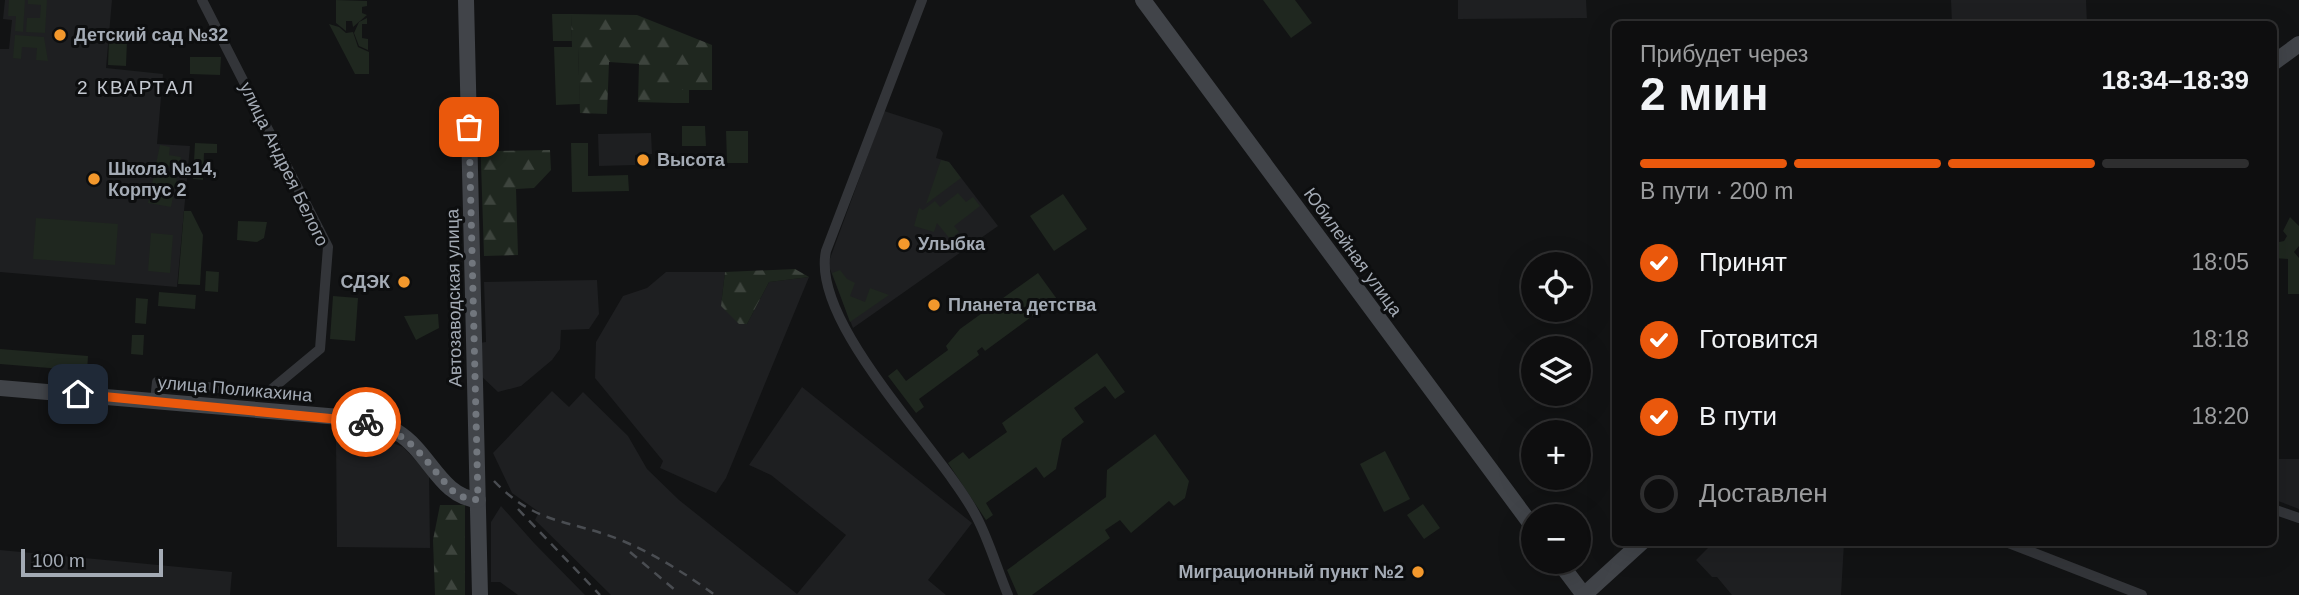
<!DOCTYPE html>
<html lang="ru">
<head>
<meta charset="utf-8">
<style>
	body { margin:0; font-family:Arial,sans-serif; background:#171718; color:#f1f3f6; height:100vh; display:flex; flex-direction:column; font-size:26px; white-space:nowrap }
	* { box-sizing:border-box; margin:0 }
	p { font-size:23px; color:#9b9c9e }
	.icon { flex:none; width:38px; height:38px; fill:none; stroke:currentColor; stroke-width:2; stroke-linecap:round; stroke-linejoin:round }
	.map { position:relative; flex:1; overflow:hidden }
	.sheet { position:absolute; left:1612px; top:21px; width:665px; height:525px; display:flex; flex-direction:column; background:#0e0e0f; border-radius:10px; box-shadow:0 7px 28px #0002,0 0 0 2px #2e2e2f }
	.sheet>* { flex:none }
	.tools { position:absolute; left:1521px; top:252px; display:grid; gap:14px }
	.tools a { display:grid; place-items:center; width:70px; height:70px; border-radius:50%; background:#0e0e0f; box-shadow:0 7px 28px #0002,0 0 0 2px #2e2e2f; font-size:35px }
	.scale { position:absolute; left:21px; bottom:18px; width:142px; box-sizing:border-box; padding-left:7px; border:4px solid #a4abb5; border-top:0; font-size:19px; line-height:24px; white-space:nowrap; color:#a4abb5; -webkit-text-stroke:5px #0d0e0f; paint-order:stroke }
	.pin { position:absolute; display:grid; place-items:center; width:60px; height:60px; color:#fff; margin:-30px; border-radius:14px; box-shadow:0 4px 10px #0006 }
	.courier { position:absolute; display:grid; place-items:center; width:70px; height:70px; margin:-35px; border:5px solid #ea580c; border-radius:50%; background:#fff; color:#222; box-shadow:0 2px 9px #0007 }
	.headline em { font-style:normal; font-weight:800 }
	.headline div { display:flex; flex-direction:column-reverse }
	.headline { display:flex; align-items:center; justify-content:space-between; height:119px; padding:0 28px }
	h1 { font-size:46px; font-weight:800; line-height:52px }
	.bar { display:grid; grid-template-columns:repeat(4,1fr); gap:10px 7px; align-content:center; height:84px; padding:0 28px }
	.bar i { height:9px; border-radius:5px; background:#2e2e2f }
	.bar .current { background:#ea580c }
	.bar p { grid-column:span 4 }
	ol { padding:0 28px; list-style:none }
	li { display:flex; align-items:center; gap:21px; height:77px }
	li p { margin-inline-start:auto }
	li .icon { padding:7px; border-radius:50%; background:#ea580c; color:#fff; stroke-width:4 }
	li:last-child { color:#9b9c9e }
	li i { width:38px; height:38px; border:4px solid #2e2e2f; border-radius:50% }
	.map>svg:first-child { display:block }
	.built { fill:#1e1f21 }
	.green { fill:#1f271f }
	.forest { fill:url(#forest-firs) }
	.lines { fill:none; stroke-linecap:round; stroke-linejoin:round }
	.street { stroke:#333539; stroke-width:10 }
	.secondary { stroke:#414449; stroke-width:16 }
	.rail { stroke:#4a4d52; stroke-width:2.5; stroke-dasharray:9 7; stroke-linecap:butt }
	.done { stroke:#71767d; stroke-width:7; stroke-dasharray:0 12.6 }
	.route { stroke:#ea580c; stroke-width:9 }
	.poi-dot { fill:#f3982c; stroke:#0d0e0f; stroke-width:2.5 }
	.labels { text-anchor:middle; stroke-width:6; stroke-linejoin:round; paint-order:stroke }
	.poi-label { font-size:18px; font-weight:bold; fill:#a4abb5; stroke:#0d0e0f; text-anchor:start }
	.street-label { font-size:18px; fill:#a4abb5; stroke:#0d0e0f }
	.neighbourhood-label { font-size:19px; letter-spacing:2px; fill:#c5c9d1; stroke:#0d0e0f }
</style>
</head>
<body>
<div class="map">
<svg width="2299" height="595" viewBox="0 0 2299 595">
	<defs>
		<pattern id="forest-firs" width="22" height="20" patternUnits="userSpaceOnUse" patternTransform="scale(1.75)"><rect width="22" height="20" fill="#1f271f"/><path d="M5 1l3.5 6h-7zM16 11l3.5 6h-7z" fill="#3d443d"/></pattern>
	</defs>
	<rect width="100%" height="100%" fill="#121314"/>
	<g class="built">
		<path d="M 5,0 L 112,0 L 106,68 L 163,74 L 157,144 L 190,146 L 177,287 L 0,272 L 0,49 L 9,49 L 12,20 L 3,19 Z"/>
		<path d="M 1458,0 L 1586,0 L 1587,18 L 1458,19 Z"/>
		<path d="M 1951,0 L 2086,0 L 2087,24 L 1952,24 Z"/>
		<path d="M 884,111 L 940,129 L 943,133 L 936,158 L 949,162 L 998,226 L 853,328 L 828,264 Z"/>
		<path d="M 651,133 L 652,154 L 635,155 L 635,165 L 599,166 L 598,134 Z"/>
		<path d="M 666,272 L 725,272 L 721,306 L 747,324 L 769,282 L 809,277 L 726,478 L 716,493 L 660,468 L 663,461 L 595,378 L 596,342 L 623,296 L 647,288 Z"/>
		<path d="M 597,280 L 599,314 L 589,329 L 561,330 L 560,349 L 552,360 L 521,386 L 498,392 L 479,374 L 479,343 L 486,342 L 484,282 Z"/>
		<path d="M 802,387 L 972,523 L 928,580 L 946,595 L 611,595 L 535,520 L 539,512 L 512,493 L 493,453 L 552,391 L 569,407 L 583,392 L 628,436 L 647,469 L 679,500 L 797,594 L 846,535 L 771,475 L 749,465 Z"/>
		<path d="M 336,438 L 388,441 L 403,447 L 429,474 L 430,548 L 337,547 Z"/>
		<path d="M 2273,459 L 2299,459 L 2299,509 L 2273,499 Z"/>
		<path d="M 501,506 L 534,543 L 585,595 L 518,595 L 500,582 L 491,582 L 491,522 Z"/>
		<path d="M 1713,543 L 1844,543 L 1841,595 L 1732,595 L 1717,577 L 1712,577 L 1696,560 Z"/>
		<path d="M 0,550 L 232,572 L 230,595 L 0,595 Z"/>
	</g>
	<g class="green">
		<path d="M 9,0 L 25,0 L 23,32 L 15,31 L 16,16 L 8,16 Z"/>
		<path d="M 28,0 L 47,0 L 45,33 L 26,32 L 27,18 L 40,18 L 41,5 L 28,4 Z"/>
		<path d="M 336,0 L 367,1 L 367,6 L 362,7 L 362,13 L 367,15 L 353,27 L 352,21 L 346,21 L 346,31 L 336,23 Z"/>
		<path d="M 1263,0 L 1295,0 L 1312,23 L 1291,38 Z"/>
		<path d="M 552,14 L 571,14 L 572,41 L 553,41 Z"/>
		<path d="M 367,18 L 367,24 L 362,24 L 362,38 L 368,39 L 368,50 L 359,46 L 354,33 L 359,22 Z"/>
		<path d="M 329,24 L 339,27 L 346,33 L 353,32 L 358,47 L 369,52 L 369,74 L 355,74 Z"/>
		<path d="M 15,35 L 44,37 L 48,61 L 36,60 L 37,48 L 22,47 L 21,59 L 13,58 Z"/>
		<path d="M 109,39 L 127,40 L 126,66 L 108,65 Z"/>
		<path d="M 554,47 L 578,47 L 580,104 L 556,105 Z"/>
		<path d="M 190,57 L 221,57 L 220,75 L 190,74 Z"/>
		<rect x="674" y="90" width="15" height="13"/>
		<path d="M 682,126 L 705,126 L 706,146 L 682,146 Z"/>
		<path d="M 726,131 L 748,131 L 748,163 L 727,163 Z"/>
		<path d="M 195,143 L 217,144 L 217,153 L 204,153 L 203,180 L 193,179 Z"/>
		<path d="M 571,143 L 588,143 L 588,176 L 628,175 L 629,191 L 572,192 Z"/>
		<path d="M 160,145 L 170,147 L 169,155 L 181,157 L 179,168 L 166,166 L 165,174 L 177,177 L 175,188 L 157,185 L 162,186 L 161,194 L 173,197 L 171,207 L 148,203 L 156,165 L 162,165 L 156,164 Z"/>
		<path d="M 941,160 L 949,162 L 961,178 L 926,204 Z"/>
		<path d="M 958,193 L 966,202 L 973,197 L 980,206 L 954,226 L 959,232 L 950,239 L 937,223 L 934,232 L 914,226 L 919,208 L 923,210 L 935,201 L 940,207 Z"/>
		<path d="M 1063,194 L 1087,229 L 1054,251 L 1030,216 Z"/>
		<path d="M 184,211 L 191,211 L 203,235 L 200,285 L 178,284 Z"/>
		<path d="M 2290,217 L 2299,226 L 2299,246 L 2294,252 L 2299,258 L 2299,294 L 2288,294 L 2288,259 L 2273,258 L 2273,236 L 2279,242 L 2284,241 L 2287,236 L 2283,231 Z"/>
		<path d="M 36,218 L 118,224 L 115,265 L 33,259 Z"/>
		<path d="M 238,221 L 267,222 L 264,238 L 257,242 L 237,240 Z"/>
		<path d="M 151,233 L 173,235 L 170,273 L 148,271 Z"/>
		<path d="M 840,270 L 847,279 L 855,283 L 850,296 L 865,302 L 870,288 L 889,295 L 850,322 L 832,273 Z"/>
		<path d="M 206,271 L 219,272 L 218,292 L 205,291 Z"/>
		<path d="M 1038,273 L 1062,306 L 1056,311 L 1046,306 L 985,351 L 982,347 L 977,351 L 979,355 L 919,399 L 924,407 L 916,413 L 888,376 L 897,369 L 906,381 L 948,350 L 946,346 L 960,329 Z"/>
		<path d="M 159,292 L 196,295 L 195,309 L 158,306 Z"/>
		<path d="M 333,296 L 358,298 L 355,341 L 330,339 Z"/>
		<path d="M 136,298 L 148,299 L 146,324 L 135,323 Z"/>
		<path d="M 438,314 L 439,328 L 416,340 L 404,316 Z"/>
		<path d="M 132,335 L 144,335 L 143,355 L 131,354 Z"/>
		<path d="M 0,349 L 88,356 L 87,371 L 0,364 Z"/>
		<path d="M 1097,353 L 1125,392 L 1115,399 L 1105,386 L 1074,408 L 1084,422 L 1062,439 L 1056,469 L 1044,478 L 1036,467 L 986,503 L 993,515 L 986,520 L 948,463 L 963,452 L 969,459 L 1007,432 L 1002,423 Z"/>
		<path d="M 1155,434 L 1189,481 L 1185,498 L 1174,506 L 1169,501 L 1131,533 L 1120,520 L 1105,530 L 1110,538 L 1032,595 L 1018,595 L 1007,570 L 1106,497 L 1107,470 Z"/>
		<path d="M 1385,451 L 1410,499 L 1384,512 L 1360,464 Z"/>
		<path d="M 1423,504 L 1440,528 L 1424,539 L 1407,515 Z"/>
	</g>
	<g class="forest">
		<path d="M 571,14 L 637,15 L 712,45 L 712,90 L 675,90 L 674,103 L 638,102 L 639,64 L 609,62 L 607,114 L 580,113 L 578,47 L 572,47 Z"/>
		<path d="M 480,131 L 489,131 L 490,151 L 550,150 L 551,170 L 534,188 L 516,189 L 518,255 L 484,256 Z"/>
		<path d="M 795,269 L 809,277 L 769,282 L 747,324 L 739,324 L 721,306 L 725,272 Z"/>
		<path d="M 440,505 L 465,505 L 465,595 L 435,595 L 433,540 Z"/>
	</g>
	<g class="lines">
		<g class="street">
			<path d="M 922,0 L 826,251 C 810,324 942,450 976,516 C 989,540 997,569 1008,595"/>
			<path d="M 155,401 L 157,382 L 267,393 L 320,349 L 328,247 L 202,0"/>
			<path d="M 2273,509 L 2299,518"/>
			<path d="M 2006,542 L 2142,595"/>
		</g>
		<g class="secondary">
			<path d="M 466,0 L 480,595"/>
			<path d="M 1143,0 L 1533,527"/>
			<path d="M 2273,63 L 2299,44"/>
			<path d="M 0,388 L 340,417 C 359,421 380,422 397,432 C 430,452 440,497 478,500"/>
			<path d="M 1559,562 L 1584,595"/>
			<path d="M 1584,595 L 1642,542"/>
		</g>
		<g class="rail">
			<path d="M 494,481 C 537,526 570,519 623,541 C 656,555 686,574 715,595"/>
			<path d="M 518,509 L 600,595"/>
			<path d="M 630,552 L 675,590"/>
		</g>
	</g>
	<g class="lines">
		<path class="done" d="M 366,422 C 416,433 425,465 458,496 L 478,500 L 469,127"/>
		<path class="route" d="M 78,394 L 366,422"/>
	</g>
	<g class="poi-dot">
		<circle cx="60" cy="35" r="7"/>
		<circle cx="643" cy="160" r="7"/>
		<circle cx="94" cy="179" r="7"/>
		<circle cx="904" cy="244" r="7"/>
		<circle cx="404" cy="282" r="7"/>
		<circle cx="934" cy="305" r="7"/>
		<circle cx="1418" cy="572" r="7"/>
	</g>
	<g class="labels">
		<g class="poi-label">
			<text x="74" y="41">Детский сад №32</text>
			<text x="657" y="166">Высота</text>
			<text x="108" y="175">Школа №14,<tspan x="108" dy="21">Корпус 2</tspan></text>
			<text x="918" y="250">Улыбка</text>
			<text x="390" y="288" text-anchor="end">СДЭК</text>
			<text x="948" y="311">Планета детства</text>
			<text x="1404" y="578" text-anchor="end">Миграционный пункт №2</text>
		</g>
		<g class="street-label">
			<text transform="translate(284 164) rotate(64)" y="6">улица Андрея Белого</text>
			<text transform="translate(1353 252) rotate(54)" y="6">Юбилейная улица</text>
			<text transform="translate(454 298) rotate(-91)" y="6">Автозаводская улица</text>
			<text transform="translate(235 389) rotate(5)" y="6">улица Поликахина</text>
		</g>
		<g class="neighbourhood-label">
			<text x="136" y="94">2 КВАРТАЛ</text>
		</g>
	</g>
</svg>
<div class="tools">
<a><svg class="icon" aria-label="locate" viewBox="0 0 24 24"><circle cx="12" cy="12" r="6"/><path d="M12 2v4M12 18v4M2 12h4M18 12h4"/></svg></a>
<a><svg class="icon" aria-label="layers" viewBox="0 0 24 24"><path d="M12 4l9 5-9 5-9-5zM3 14l9 5 9-5"/></svg></a>
<a>+</a>
<a>−</a>
</div>
<div class="scale">100 m</div>
<div class="pin" style="left:469px;top:127px;background:#ea580c"><svg class="icon" aria-label="bag" viewBox="0 0 24 24"><path d="M5 8h14l-1 12H6zM9 8a3 3 0 0 1 6 0"/></svg></div>
<div class="pin" style="left:78px;top:394px;background:#1f2937"><svg class="icon" aria-label="home" viewBox="0 0 24 24"><path d="M3 11l9-7 9 7M6 9v11h12V9"/></svg></div>
<div class="courier" style="left:366px;top:422px"><svg class="icon" aria-label="bike" viewBox="0 0 24 24"><circle cx="6" cy="16" r="4"/><circle cx="18" cy="16" r="4"/><path d="M6 16l4-8h5l3 8M10 8l3 8H6M13 5h3"/></svg></div>
<section class="sheet">
<div class="headline"><div><h1>2 мин</h1><p>Прибудет через</p></div><em>18:34–18:39</em></div>
<div class="bar"><i class="current"></i><i class="current"></i><i class="current"></i><i></i><p>В пути · 200 m</p></div>
<ol>
<li><svg class="icon" aria-label="check" viewBox="0 0 24 24"><path d="M5 12l5 5 9-10"/></svg>Принят<p>18:05</p></li>
<li><svg class="icon" aria-label="check" viewBox="0 0 24 24"><path d="M5 12l5 5 9-10"/></svg>Готовится<p>18:18</p></li>
<li><svg class="icon" aria-label="check" viewBox="0 0 24 24"><path d="M5 12l5 5 9-10"/></svg>В пути<p>18:20</p></li>
<li><i></i>Доставлен</li>
</ol>
</section>
</div>
</body>
</html>
